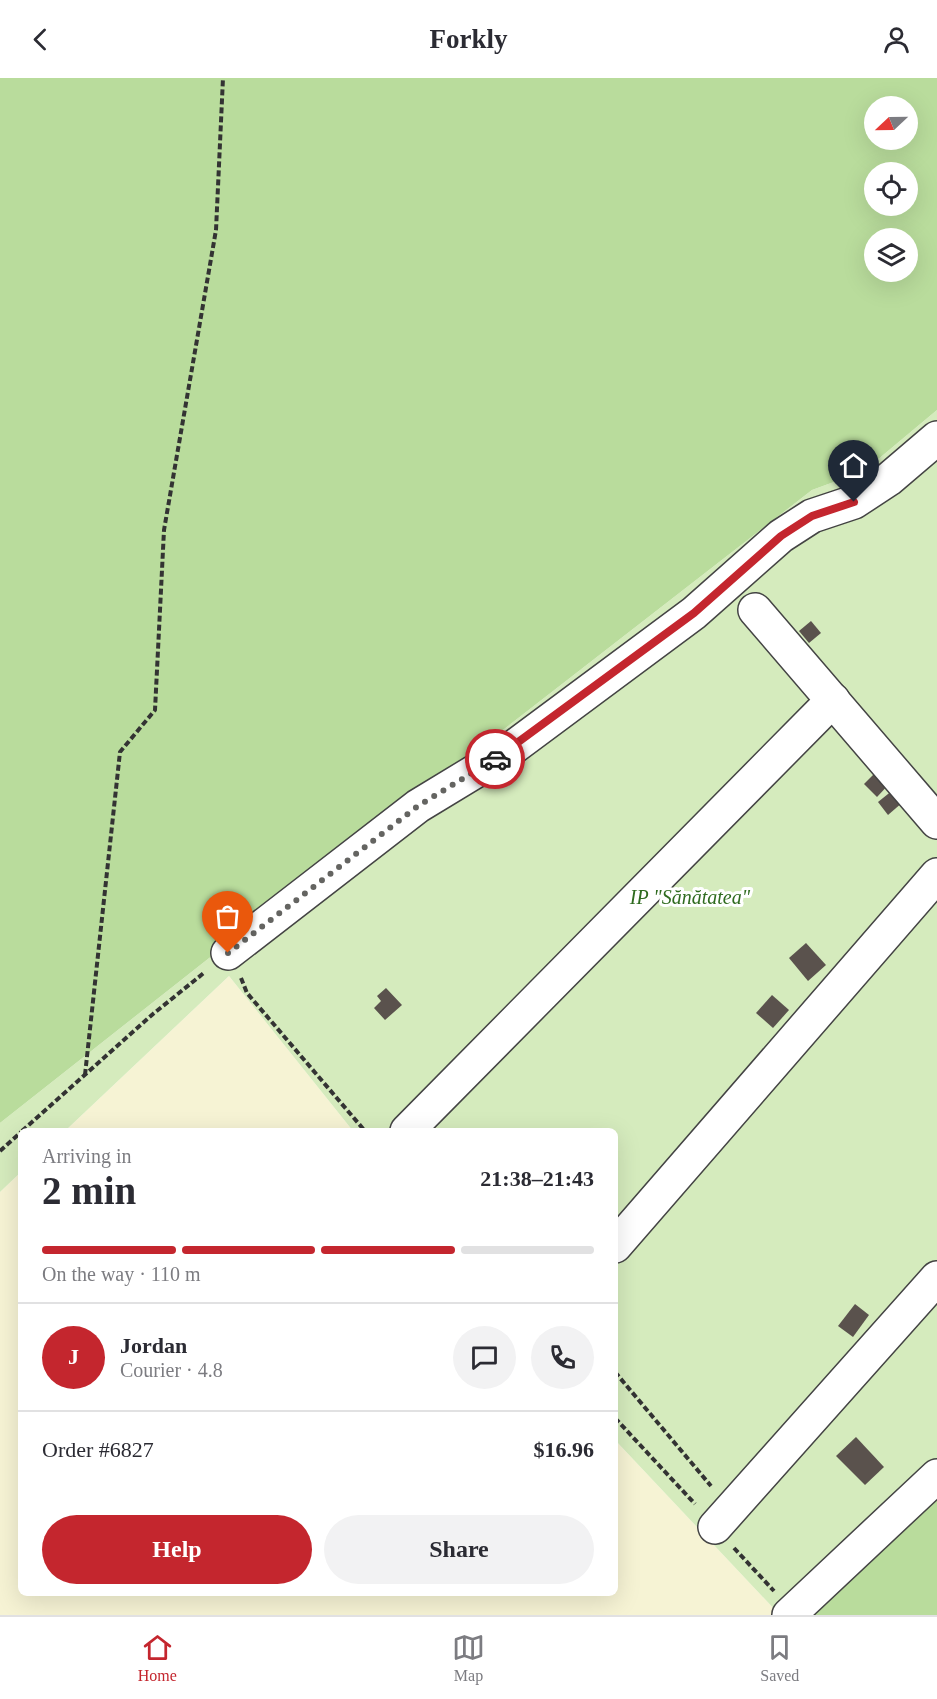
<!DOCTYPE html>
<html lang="en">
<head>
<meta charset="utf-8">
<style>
	body { margin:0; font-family:"Times New Roman",serif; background:#f2f2f3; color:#2b2b33; height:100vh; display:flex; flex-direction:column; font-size:22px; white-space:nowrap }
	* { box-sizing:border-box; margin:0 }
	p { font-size:20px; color:#7c7c81 }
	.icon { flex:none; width:33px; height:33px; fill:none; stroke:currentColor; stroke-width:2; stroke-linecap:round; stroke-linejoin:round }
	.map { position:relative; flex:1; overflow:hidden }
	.sheet { position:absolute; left:18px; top:1050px; width:600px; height:468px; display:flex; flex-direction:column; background:#fff; border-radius:9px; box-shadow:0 6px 24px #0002 }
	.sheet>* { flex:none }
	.needle { width:39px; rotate:248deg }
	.tools { position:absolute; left:864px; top:18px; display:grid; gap:12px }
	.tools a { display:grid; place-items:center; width:54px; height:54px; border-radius:50%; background:#fff; box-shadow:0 6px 24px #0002; font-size:30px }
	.pin { position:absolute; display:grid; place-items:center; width:51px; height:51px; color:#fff; margin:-62px -26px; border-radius:50% 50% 50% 0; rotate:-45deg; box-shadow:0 0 6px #0007 }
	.pin .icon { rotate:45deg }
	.courier { position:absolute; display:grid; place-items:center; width:60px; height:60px; margin:-30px; border:4px solid #c4262e; border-radius:50%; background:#fff; color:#222; box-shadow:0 2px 8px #0007 }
	.overview em { font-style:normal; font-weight:800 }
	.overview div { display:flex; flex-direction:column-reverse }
	.overview { display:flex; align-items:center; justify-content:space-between; height:102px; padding:0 24px }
	h1 { font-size:39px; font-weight:800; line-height:45px }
	.bar { display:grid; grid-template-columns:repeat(4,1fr); gap:9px 6px; align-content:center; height:72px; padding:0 24px }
	.bar i { height:8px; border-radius:4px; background:#e1e1e2 }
	.bar .on { background:#c4262e }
	.bar p { grid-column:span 4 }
	.line { display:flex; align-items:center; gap:15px; padding:0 24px; border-top:2px solid #e1e1e2 }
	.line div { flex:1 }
	.round { display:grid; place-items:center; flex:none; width:63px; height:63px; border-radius:32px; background:#f2f2f3 }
	.primary-button { display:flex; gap:12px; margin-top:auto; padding:12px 24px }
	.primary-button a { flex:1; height:69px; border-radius:36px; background:#c4262e; color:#fff; font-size:24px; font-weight:800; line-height:69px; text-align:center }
	.primary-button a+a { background:#f2f2f3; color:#2b2b33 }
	header { display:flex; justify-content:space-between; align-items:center; height:78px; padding:0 24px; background:#fff; font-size:27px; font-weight:800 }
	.menu { display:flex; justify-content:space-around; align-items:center; height:84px; border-top:2px solid #e1e1e2; background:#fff; font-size:16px; color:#7c7c81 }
	.menu a { display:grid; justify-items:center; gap:3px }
	.menu .on { color:#c4262e }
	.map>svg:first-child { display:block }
	.farmland { fill:#f6f3d4 }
	.green { fill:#d5ebbd }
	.forest { fill:#b9dc9c; fill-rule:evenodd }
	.building { fill:#5a524d }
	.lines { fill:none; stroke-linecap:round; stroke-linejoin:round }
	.minor-casing { stroke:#444; stroke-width:36 }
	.path { stroke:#333; stroke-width:4; stroke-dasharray:6 3; stroke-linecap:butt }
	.minor { stroke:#fff; stroke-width:33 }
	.done { stroke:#646461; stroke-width:6; stroke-dasharray:0 10.8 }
	.route { stroke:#c4262e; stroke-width:8 }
	.labels { text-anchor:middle; stroke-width:6; stroke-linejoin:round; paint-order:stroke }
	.park-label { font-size:20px; font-style:italic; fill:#2f6b1f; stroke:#fff }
</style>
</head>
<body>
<header><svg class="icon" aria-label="back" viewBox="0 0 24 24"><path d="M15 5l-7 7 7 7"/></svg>Forkly<svg class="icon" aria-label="person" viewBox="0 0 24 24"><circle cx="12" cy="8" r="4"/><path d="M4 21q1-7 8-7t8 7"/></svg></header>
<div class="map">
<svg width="937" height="1537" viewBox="0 0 937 1537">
	<rect width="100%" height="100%" fill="#fffdf5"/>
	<g class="farmland">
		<path d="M 229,898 L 353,1053 L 65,1053 Z"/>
		<path d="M 21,1094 L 21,1515 L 615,1515 L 615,1362 L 777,1534 L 775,1537 L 0,1537 L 0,1114 Z"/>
	</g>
	<path class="green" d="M 937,332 L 937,1413 L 777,1534 L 615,1362 L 615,1053 L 353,1053 L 229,898 L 65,1053 L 21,1053 L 21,1094 L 0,1114 L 0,1045 L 213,877 L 812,412 L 864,393 Z"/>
	<g class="forest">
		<path d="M 0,0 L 937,0 L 937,332 L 864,393 L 812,412 L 213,877 L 0,1045 ZM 874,28 L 908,28 L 908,62 L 874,62 ZM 874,94 L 908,94 L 908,128 L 874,128 ZM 874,160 L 908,160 L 908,194 L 874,194 Z"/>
		<path d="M 937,1413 L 937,1537 L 810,1537 Z"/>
	</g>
	<g class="building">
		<path d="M 811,543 L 821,555 L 809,565 L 799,553 Z"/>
		<path d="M 878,692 L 891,704 L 877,719 L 864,706 Z"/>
		<path d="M 893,712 L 903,724 L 888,737 L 878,724 Z"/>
		<path d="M 806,865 L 826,887 L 808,903 L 789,880 Z"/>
		<path d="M 386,910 L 402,927 L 385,942 L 374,930 L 381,923 L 377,918 Z"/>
		<path d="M 772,917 L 789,932 L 773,950 L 756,935 Z"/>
		<path d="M 855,1226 L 869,1237 L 853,1259 L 838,1248 Z"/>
		<path d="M 856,1359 L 884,1389 L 865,1407 L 836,1378 Z"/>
	</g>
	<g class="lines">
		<defs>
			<g id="minor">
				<path d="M 755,532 L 937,744"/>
				<path d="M 228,875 L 418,728 L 507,674 L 694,535 L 781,458 L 812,438 L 854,424 L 889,401 L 937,360"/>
				<path d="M 407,1053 L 833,622"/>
				<path d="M 615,1168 L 937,797"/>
				<path d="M 715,1449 L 937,1200"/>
				<path d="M 789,1537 L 937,1398"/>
			</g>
		</defs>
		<use href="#minor" class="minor-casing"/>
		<g class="path">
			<path d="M 241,900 L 247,915 L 365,1053"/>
			<path d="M 85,997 L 120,674 L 155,632 L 164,452 L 216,152 L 223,0"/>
			<path d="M 22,1053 L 153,936 L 205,894"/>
			<path d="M 0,1073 L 21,1054"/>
			<path d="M 615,1294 L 711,1408"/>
			<path d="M 615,1340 L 695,1426"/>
			<path d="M 734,1470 L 774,1513"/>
		</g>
		<use href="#minor" class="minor"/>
	</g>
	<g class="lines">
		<path class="done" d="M 228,875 L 418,728 L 495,681"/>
		<path class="route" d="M 495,681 L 694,535 L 781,458 L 812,438 L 854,424"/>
	</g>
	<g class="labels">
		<g class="park-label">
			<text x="690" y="826">IP "Sănătatea"</text>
		</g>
	</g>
</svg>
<div class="tools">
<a><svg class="needle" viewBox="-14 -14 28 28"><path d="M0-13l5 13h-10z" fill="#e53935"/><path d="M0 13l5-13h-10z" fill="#7c7c81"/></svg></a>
<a><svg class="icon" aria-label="locate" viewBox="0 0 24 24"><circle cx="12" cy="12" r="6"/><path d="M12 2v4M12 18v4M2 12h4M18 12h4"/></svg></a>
<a><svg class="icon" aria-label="layers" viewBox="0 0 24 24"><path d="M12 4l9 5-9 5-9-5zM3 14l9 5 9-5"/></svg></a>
</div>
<div class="pin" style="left:228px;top:875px;background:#ea580c"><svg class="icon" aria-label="bag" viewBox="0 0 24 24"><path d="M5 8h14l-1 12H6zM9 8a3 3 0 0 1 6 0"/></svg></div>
<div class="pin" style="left:854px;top:424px;background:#1f2937"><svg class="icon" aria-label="home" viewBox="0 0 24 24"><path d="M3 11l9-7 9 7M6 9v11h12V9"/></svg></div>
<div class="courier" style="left:495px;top:681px"><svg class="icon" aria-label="car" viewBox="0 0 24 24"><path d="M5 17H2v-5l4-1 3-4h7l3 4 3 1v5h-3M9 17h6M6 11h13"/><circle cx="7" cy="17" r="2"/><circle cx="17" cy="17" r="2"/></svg></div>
<section class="sheet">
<div class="overview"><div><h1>2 min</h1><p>Arriving in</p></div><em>21:38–21:43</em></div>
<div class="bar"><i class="on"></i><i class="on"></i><i class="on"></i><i></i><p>On the way · 110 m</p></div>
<div class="line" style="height:108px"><b class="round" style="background:#c4262e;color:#fff">J</b><div><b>Jordan</b><p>Courier · 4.8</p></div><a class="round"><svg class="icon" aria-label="chat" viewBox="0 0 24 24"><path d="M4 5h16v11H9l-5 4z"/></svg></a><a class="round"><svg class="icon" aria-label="phone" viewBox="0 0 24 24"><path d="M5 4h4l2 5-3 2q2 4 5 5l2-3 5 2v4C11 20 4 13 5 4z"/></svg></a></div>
<div class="line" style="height:78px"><div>Order #6827</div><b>$16.96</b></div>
<div class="primary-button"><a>Help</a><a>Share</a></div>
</section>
</div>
<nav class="menu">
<a class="on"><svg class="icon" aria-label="home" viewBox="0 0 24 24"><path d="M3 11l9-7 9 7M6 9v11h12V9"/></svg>Home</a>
<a><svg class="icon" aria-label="map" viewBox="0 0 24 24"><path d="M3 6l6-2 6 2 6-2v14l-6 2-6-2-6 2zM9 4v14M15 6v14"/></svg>Map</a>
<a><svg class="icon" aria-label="saved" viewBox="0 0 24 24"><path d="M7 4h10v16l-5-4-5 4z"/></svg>Saved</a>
</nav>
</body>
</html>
